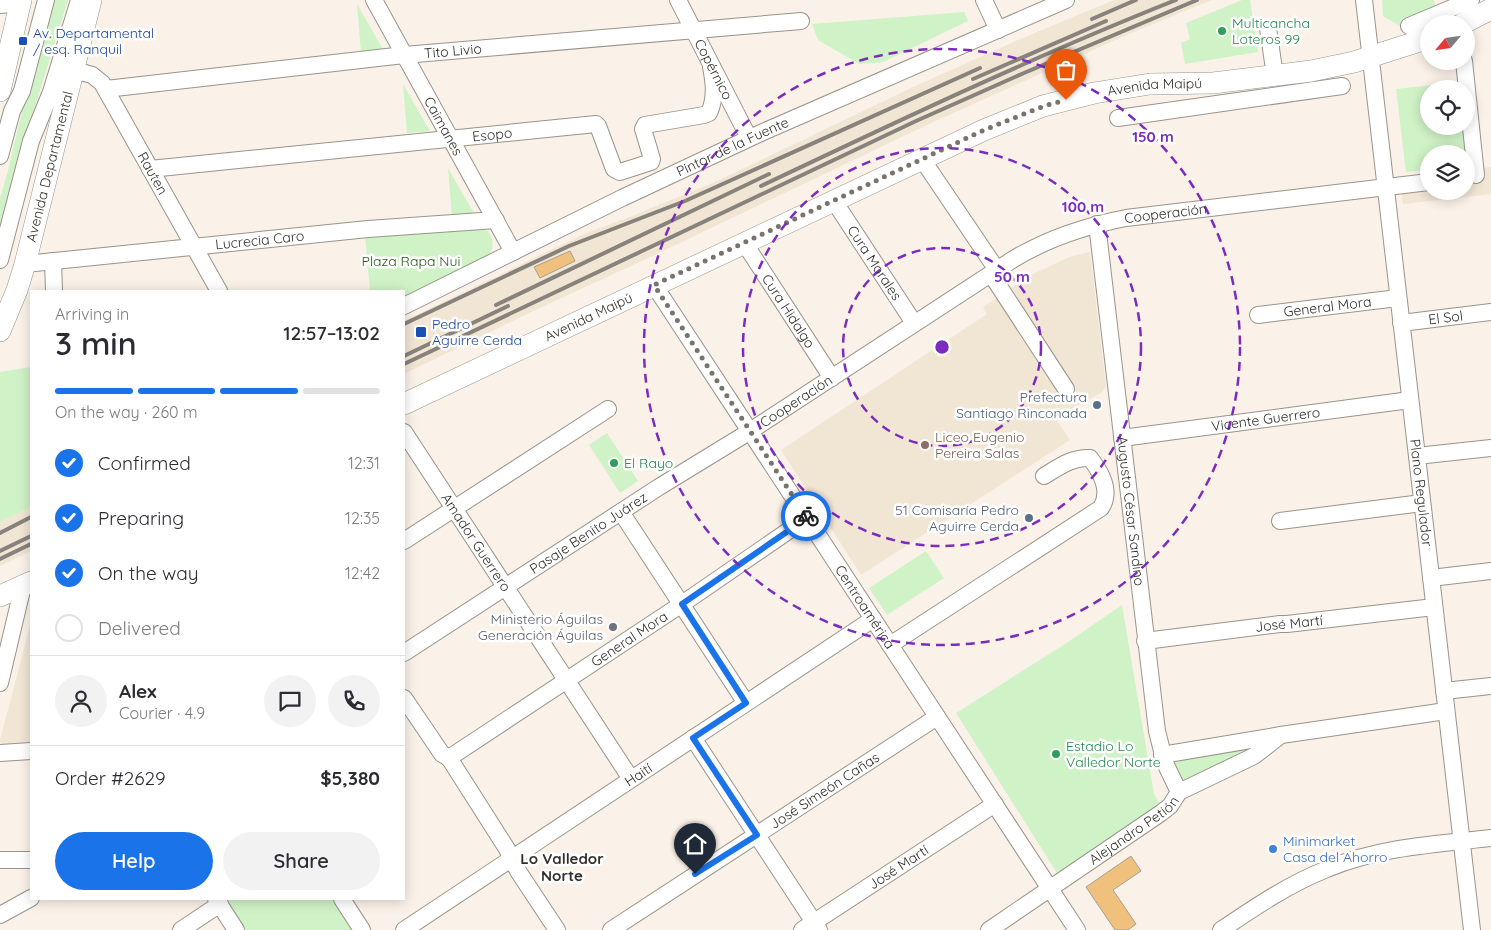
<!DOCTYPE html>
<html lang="en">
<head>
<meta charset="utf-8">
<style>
	body { margin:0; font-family:Quicksand,sans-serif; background:#f2f2f3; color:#2b2b33; height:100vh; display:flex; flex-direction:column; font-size:19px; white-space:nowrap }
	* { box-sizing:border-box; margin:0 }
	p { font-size:16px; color:#7c7c81 }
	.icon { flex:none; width:28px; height:28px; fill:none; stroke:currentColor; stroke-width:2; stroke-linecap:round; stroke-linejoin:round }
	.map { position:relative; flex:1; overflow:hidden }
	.side { position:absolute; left:30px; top:290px; width:375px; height:610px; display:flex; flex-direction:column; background:#fff; border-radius:0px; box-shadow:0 2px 12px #0003 }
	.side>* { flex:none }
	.needle { width:32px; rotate:241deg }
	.fabs { position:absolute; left:1420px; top:15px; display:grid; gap:10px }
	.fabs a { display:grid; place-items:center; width:55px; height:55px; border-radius:50%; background:#fff; box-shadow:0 2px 12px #0003; font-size:25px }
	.pin { position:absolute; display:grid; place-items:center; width:42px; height:42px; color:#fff; margin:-51px -21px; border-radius:50% 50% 50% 0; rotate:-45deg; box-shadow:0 0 5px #0007 }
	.pin .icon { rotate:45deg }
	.courier { position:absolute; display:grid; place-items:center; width:50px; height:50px; margin:-25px; border:4px solid #1a73e8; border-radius:50%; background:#fff; color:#222; box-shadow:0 1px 6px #0007 }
	.overview em { font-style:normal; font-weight:600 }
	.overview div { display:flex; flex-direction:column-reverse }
	.overview { display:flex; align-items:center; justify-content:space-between; height:85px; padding:0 25px }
	h1 { font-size:32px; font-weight:600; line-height:38px }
	.bar { display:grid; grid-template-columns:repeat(4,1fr); gap:8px 5px; align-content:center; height:60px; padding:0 25px }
	.bar i { height:6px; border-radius:4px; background:#e1e1e2 }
	.bar .on { background:#1a73e8 }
	.bar p { grid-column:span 4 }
	.line { display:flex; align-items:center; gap:12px; padding:0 25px; border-top:1px solid #e1e1e2 }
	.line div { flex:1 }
	.round { display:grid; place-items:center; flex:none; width:52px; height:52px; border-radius:26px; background:#f2f2f3 }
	ol { padding:0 25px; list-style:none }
	li { display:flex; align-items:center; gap:15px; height:55px }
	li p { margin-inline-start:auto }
	li .icon { padding:5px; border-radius:50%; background:#1a73e8; color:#fff; stroke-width:4 }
	li:last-child { color:#7c7c81 }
	li i { width:28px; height:28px; border:2px solid #e1e1e2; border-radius:50% }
	.button { display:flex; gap:10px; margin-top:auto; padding:10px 25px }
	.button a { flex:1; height:58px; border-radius:30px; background:#1a73e8; color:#fff; font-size:20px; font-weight:600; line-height:58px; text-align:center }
	.button a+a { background:#f2f2f3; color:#2b2b33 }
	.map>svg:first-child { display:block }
	.built { fill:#f1e5d4 }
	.green { fill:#d0f2c7 }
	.building { fill:#efc17c; stroke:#a69f95 }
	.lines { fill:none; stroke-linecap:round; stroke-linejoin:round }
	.minor-casing { stroke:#9a938a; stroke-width:18 }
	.major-casing { stroke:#9a938a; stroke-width:22 }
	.minor { stroke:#fff; stroke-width:16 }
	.major { stroke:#fff; stroke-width:21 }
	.rail { stroke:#87827c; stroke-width:4 }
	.done { stroke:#78736d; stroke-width:5; stroke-dasharray:0 9 }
	.route { stroke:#1a73e8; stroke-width:6 }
	.ring { fill:none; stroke:#7b2cbf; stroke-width:2.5; stroke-dasharray:9 6 }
	.leisure-dot { fill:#2e9e5b; stroke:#fff; stroke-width:2 }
	.transit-dot { fill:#1a4fb4; stroke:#fff; stroke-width:2 }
	.service-dot { fill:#5c6f8a; stroke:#fff; stroke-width:2 }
	.education-dot { fill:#8d6e63; stroke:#fff; stroke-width:2 }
	.worship-dot { fill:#6b7280; stroke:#fff; stroke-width:2 }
	.shop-dot { fill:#3f7fe0; stroke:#fff; stroke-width:2 }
	.labels { text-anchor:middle; stroke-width:5; stroke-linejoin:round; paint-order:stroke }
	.leisure-label { font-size:14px; fill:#27864d; stroke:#fff; text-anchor:start }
	.transit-label { font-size:14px; fill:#164399; stroke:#fff; text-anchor:start }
	.street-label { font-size:14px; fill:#322f2b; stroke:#fff }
	.park-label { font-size:14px; fill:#295718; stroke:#fff }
	.service-label { font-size:14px; fill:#4e5e75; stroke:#fff; text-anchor:end }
	.education-label { font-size:14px; fill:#785e54; stroke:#fff; text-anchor:start }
	.worship-label { font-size:14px; fill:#5b616d; stroke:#fff; text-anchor:end }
	.shop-label { font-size:14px; fill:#366cbe; stroke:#fff; text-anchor:start }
	.neighbourhood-label { font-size:15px; font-weight:bold; fill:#322f2b; stroke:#fff }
	.centre { fill:#7b2cbf; stroke:#fff; stroke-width:2.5 }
	.ring-label { font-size:15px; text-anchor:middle; font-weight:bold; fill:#7b2cbf; stroke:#fff; stroke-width:5; stroke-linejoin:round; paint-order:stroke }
</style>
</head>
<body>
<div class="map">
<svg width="1491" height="930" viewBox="0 0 1491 930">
	<rect width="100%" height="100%" fill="#faf2e8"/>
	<g class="built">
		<path d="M 1114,0 L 1212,0 L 1129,34 L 929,124 L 644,260 L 529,313 L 404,374 L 404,321 L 586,233 L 627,218 L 717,181 L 911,88 L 1018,40 Z"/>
		<path d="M 1491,167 L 1491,194 L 1403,204 L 1400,178 L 1429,174 L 1429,191 L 1466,191 L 1466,170 Z"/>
		<path d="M 1090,252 L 1106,386 L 1102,392 L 1056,419 L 1070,440 L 861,575 L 781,450 L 987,314 L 983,307 L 1033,274 L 1069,257 Z"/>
		<path d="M 31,507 L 31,551 L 0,566 L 0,522 Z"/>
		<path d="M 31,622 L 31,743 L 11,747 L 0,743 L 0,740 Z"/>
	</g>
	<g class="green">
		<path d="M 48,0 L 68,0 L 28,129 L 0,239 L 0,198 L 8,171 Z"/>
		<path d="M 1242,0 L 1250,0 L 1258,52 L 1185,64 L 1181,43 L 1190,39 L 1186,23 Z"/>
		<path d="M 1382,0 L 1434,0 L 1438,18 L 1405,29 L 1383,16 Z"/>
		<path d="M 357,4 L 384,51 L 361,53 Z"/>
		<path d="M 964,12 L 968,21 L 883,62 L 859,64 L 818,40 L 812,24 Z"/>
		<path d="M 1458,82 L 1459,89 L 1429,89 L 1429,126 L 1464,126 L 1468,165 L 1466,165 L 1466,154 L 1429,154 L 1429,170 L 1406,172 L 1396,89 Z"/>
		<path d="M 403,84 L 430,131 L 407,133 Z"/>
		<path d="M 448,168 L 475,215 L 452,217 Z"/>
		<path d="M 484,227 C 493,235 496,246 488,256 L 404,298 L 404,291 L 370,291 L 365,236 Z"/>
		<path d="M 31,367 L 31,507 L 0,522 L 0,372 Z"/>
		<path d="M 607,433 L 638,481 L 620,493 L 589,445 Z"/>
		<path d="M 926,551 L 944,578 L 887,615 L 869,588 Z"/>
		<path d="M 1122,605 L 1154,794 L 1163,809 L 1057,873 L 956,713 L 1065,644 Z"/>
		<path d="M 1250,749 L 1187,782 L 1180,780 L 1172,766 L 1175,759 Z"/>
		<path d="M 223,899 L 336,899 L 356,930 L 240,930 Z"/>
	</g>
	<g class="building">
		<path d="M 570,251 L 575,261 L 540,278 L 534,267 Z"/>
		<path d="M 1131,856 L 1141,871 L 1113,890 L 1136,924 L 1128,930 L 1115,930 L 1086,887 Z"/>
	</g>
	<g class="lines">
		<defs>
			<g id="minor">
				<path id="s1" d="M 374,0 L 513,252"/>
				<path id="s2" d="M 678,0 L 749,138"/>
				<path d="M 984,0 L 998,30"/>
				<path id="s3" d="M 1364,0 L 1472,930"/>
				<path d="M 0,5 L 21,3"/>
				<path d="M 1409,26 L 1471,0"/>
				<path d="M 1268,28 L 1275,76"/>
				<path d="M 1464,61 L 1476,175"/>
				<path id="s4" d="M 74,70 L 92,75 L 102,83 L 219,291"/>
				<path id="s5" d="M 106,89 L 404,55 L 801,21"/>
				<path d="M 1118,118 L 1342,86"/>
				<path d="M 0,156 L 12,111 L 22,91 L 46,0"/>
				<path d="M 922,159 L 997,270"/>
				<path id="s6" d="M 150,169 L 596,124 L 598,126 L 614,169 L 620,172 L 651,162 L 652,159 L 643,129 L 645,125 L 704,115 L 709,113 C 716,98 714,82 711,67"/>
				<path id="s7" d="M 834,201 L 914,323"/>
				<path id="s8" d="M 1097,224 L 1157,731 L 1165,763 L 1179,792"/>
				<path id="s9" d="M 745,244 L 832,378"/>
				<path d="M 0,260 L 31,141 L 51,92 L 79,0"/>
				<path d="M 53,261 L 54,291"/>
				<path id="s10" d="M 25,264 L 368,229 L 496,220"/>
				<path d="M 991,274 L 1066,389"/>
				<path id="s11" d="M 654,285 L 1077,930"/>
				<path id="s12" d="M 404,306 L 622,198 L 763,132 L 1066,0"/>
				<path id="s13" d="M 1258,315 L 1398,298"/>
				<path id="s14" d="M 1401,323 L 1491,312"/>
				<path id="s15" d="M 404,432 L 631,779"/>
				<path id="s16" d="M 1122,438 L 1410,400"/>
				<path d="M 1417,456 L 1491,448"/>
				<path d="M 621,512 L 746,703"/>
				<path d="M 1280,521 L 1422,503"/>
				<path d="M 404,541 L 608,409"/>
				<path d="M 1431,578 L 1491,571"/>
				<path id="s17" d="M 1145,641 L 1280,624 L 1287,624 L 1434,607"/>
				<path d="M 890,645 L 1101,508 C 1112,491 1101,472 1090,458 C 1072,457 1059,467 1044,476"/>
				<path id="s18" d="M 404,653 L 659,487 L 744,435 L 1012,260 C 1048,238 1085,226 1126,218 L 1429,182"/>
				<path d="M 0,683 L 23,586"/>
				<path d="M 1444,691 L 1491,686"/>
				<path d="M 404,698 L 442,754 L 449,758"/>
				<path d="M 693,738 L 819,930"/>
				<path d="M 0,753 L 31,751"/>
				<path d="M 1162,755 L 1281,735 L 1446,711"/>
				<path id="s19" d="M 449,758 L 682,604 L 807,518"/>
				<path d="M 449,758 L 507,849 L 518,871 L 557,930"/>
				<path d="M 0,860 L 31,860"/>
				<path d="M 216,899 L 236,930"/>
				<path d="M 342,899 L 362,930"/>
				<path d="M 0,915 L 31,898"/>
				<path d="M 181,930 L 220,904"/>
				<path id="s20" d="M 404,930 L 873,619"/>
				<path id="s21" d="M 611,930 L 937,717"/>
				<path id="s22" d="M 802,930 L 995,804"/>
				<path id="s23" d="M 989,930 L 1161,813 L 1170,806 L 1179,792 L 1254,756 L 1281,735"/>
				<path d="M 1221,930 C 1255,907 1289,884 1327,869 C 1379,847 1436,844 1491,838"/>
			</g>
			<g id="major">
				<path d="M 1462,24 L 1491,9"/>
				<path d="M 0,91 L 21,0"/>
				<path id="s24" d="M 0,331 L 17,290 L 25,264 L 91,0"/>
				<path id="s25" d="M 404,404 L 984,130 L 1043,106 L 1094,93 L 1150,84 L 1213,83 L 1311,71 L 1354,62 L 1429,38"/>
				<path d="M 0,596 L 31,582"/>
			</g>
		</defs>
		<use href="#minor" class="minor-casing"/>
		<use href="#major" class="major-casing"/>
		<use href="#minor" class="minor"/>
		<use href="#major" class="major"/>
		<g class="rail">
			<path d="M 1092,19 L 1136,0"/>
			<path d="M 973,79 L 1106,21"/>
			<path d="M 761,186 C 898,121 1035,56 1176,0"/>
			<path d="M 496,305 L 769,174"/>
			<path d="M 404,324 L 569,246 L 685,201 L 980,68"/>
			<path d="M 404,356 L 508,306"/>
			<path d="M 404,364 L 916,121 L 1024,73 L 1197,0"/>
			<path d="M 0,533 L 31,517"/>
			<path d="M 0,551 L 31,536"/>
			<path d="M 0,559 L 31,544"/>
		</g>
	</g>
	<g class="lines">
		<path class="done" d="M 806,516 L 654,285 L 984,130 L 1044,106 L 1066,100"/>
		<path class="route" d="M 695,874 L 757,835 L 693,738 L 746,703 L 682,604 L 807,518 L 806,516"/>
	</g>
	<g class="ring">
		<circle cx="942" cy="347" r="99"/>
		<circle cx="942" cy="347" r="199"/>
		<circle cx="942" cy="347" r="298"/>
	</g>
	<g class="leisure-dot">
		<circle cx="1222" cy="31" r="5"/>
		<circle cx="614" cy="463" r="5"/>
		<circle cx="1056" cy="754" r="5"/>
	</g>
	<g class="transit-dot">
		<rect x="18" y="36" width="10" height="10" rx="2.5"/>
		<rect x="415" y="326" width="12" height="12" rx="2.5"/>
	</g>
	<g class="service-dot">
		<circle cx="1097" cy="405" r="5"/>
		<circle cx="1029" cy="518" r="5"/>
	</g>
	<circle class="education-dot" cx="925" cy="445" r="5"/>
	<circle class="worship-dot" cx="613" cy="627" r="5"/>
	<circle class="shop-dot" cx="1273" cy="849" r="5"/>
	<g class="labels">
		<g class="leisure-label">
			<text x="1232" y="28">Multicancha<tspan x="1232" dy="16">Loteros 99</tspan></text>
			<text x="624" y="468">El Rayo</text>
			<text x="1066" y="751">Estadio Lo<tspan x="1066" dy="16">Valledor Norte</tspan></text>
		</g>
		<g class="transit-label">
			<text x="33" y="38">Av. Departamental<tspan x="33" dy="16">/ esq. Ranquil</tspan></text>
			<text x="432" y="329">Pedro<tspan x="432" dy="16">Aguirre Cerda</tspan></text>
		</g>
		<g class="street-label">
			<text dy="5" stroke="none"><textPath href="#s5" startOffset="349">Tito Livio</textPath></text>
			<text dy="5" stroke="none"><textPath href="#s2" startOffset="78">Copérnico</textPath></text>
			<text dy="5" stroke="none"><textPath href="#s25" startOffset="819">Avenida Maipú</textPath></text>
			<text dy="5" stroke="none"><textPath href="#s1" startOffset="144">Caimanes</textPath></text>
			<text dy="5" stroke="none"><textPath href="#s6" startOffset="344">Esopo</textPath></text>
			<text dy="5" stroke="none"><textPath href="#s12" startOffset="365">Pintor de la Fuente</textPath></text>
			<text dy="5" stroke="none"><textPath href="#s24" startOffset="172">Avenida Departamental</textPath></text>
			<text dy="5" stroke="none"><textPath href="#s4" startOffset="135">Rauten</textPath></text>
			<text dy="5" stroke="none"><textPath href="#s18" startOffset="886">Cooperación</textPath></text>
			<text dy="5" stroke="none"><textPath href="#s10" startOffset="236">Lucrecia Caro</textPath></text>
			<text dy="5" stroke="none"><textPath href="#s7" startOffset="74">Cura Morales</textPath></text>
			<text dy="5" stroke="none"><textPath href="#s13" startOffset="70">General Mora</textPath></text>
			<text dy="5" stroke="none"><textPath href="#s9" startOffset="80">Cura Hidalgo</textPath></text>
			<text dy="5" stroke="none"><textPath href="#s25" startOffset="204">Avenida Maipú</textPath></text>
			<text dy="5" stroke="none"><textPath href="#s14" startOffset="45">El Sol</textPath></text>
			<text dy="5" stroke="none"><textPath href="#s18" startOffset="466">Cooperación</textPath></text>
			<text dy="5" stroke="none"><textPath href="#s16" startOffset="145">Vicente Guerrero</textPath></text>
			<text dy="5" stroke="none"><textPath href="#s3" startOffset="496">Plano Regulador</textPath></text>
			<text dy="5" stroke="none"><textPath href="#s8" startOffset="289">Augusto César Sandino</textPath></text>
			<text dy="5" stroke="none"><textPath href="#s18" startOffset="220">Pasaje Benito Juárez</textPath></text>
			<text dy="5" stroke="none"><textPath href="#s15" startOffset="132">Amador Guerrero</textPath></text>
			<text dy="5" stroke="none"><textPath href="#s11" startOffset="385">Centroamérica</textPath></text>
			<text dy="5" stroke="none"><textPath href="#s17" startOffset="145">José Martí</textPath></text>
			<text dy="5" stroke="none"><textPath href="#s19" startOffset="216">General Mora</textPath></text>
			<text dy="5" stroke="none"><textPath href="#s20" startOffset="281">Haití</textPath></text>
			<text dy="5" stroke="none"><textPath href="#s21" startOffset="255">José Simeón Cañas</textPath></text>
			<text dy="5" stroke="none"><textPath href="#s23" startOffset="176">Alejandro Petión</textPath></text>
			<text dy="5" stroke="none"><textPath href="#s22" startOffset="115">José Martí</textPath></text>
		</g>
		<g class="park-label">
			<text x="411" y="266">Plaza Rapa Nui</text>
		</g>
		<g class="service-label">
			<text x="1087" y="402">Prefectura<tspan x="1087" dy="16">Santiago Rinconada</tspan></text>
			<text x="1019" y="515">51 Comisaría Pedro<tspan x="1019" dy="16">Aguirre Cerda</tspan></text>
		</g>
		<g class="education-label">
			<text x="935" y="442">Liceo Eugenio<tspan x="935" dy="16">Pereira Salas</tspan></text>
		</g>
		<g class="worship-label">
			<text x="603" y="624">Ministerio Águilas<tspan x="603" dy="16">Generación Águilas</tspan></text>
		</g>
		<g class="shop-label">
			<text x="1283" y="846">Minimarket<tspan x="1283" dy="16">Casa del Ahorro</tspan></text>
		</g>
		<g class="neighbourhood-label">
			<text x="562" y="864">Lo Valledor<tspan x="562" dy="17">Norte</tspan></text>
		</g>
	</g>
	<circle cx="942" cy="347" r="8" class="centre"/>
	<g class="ring-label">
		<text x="1153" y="142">150 m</text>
		<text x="1083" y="212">100 m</text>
		<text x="1012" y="282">50 m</text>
	</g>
</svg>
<div class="fabs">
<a><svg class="needle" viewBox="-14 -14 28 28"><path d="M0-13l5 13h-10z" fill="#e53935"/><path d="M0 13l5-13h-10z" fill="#7c7c81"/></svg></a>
<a><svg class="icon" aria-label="locate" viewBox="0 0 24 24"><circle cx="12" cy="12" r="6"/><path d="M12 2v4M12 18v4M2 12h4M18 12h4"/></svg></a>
<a><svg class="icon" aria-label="layers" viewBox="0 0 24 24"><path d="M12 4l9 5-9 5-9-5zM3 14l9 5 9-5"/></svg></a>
</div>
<div class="pin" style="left:1066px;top:100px;background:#ea580c"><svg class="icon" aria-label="bag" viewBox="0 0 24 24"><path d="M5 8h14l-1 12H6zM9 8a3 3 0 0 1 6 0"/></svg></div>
<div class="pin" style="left:695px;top:874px;background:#1f2937"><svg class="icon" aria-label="home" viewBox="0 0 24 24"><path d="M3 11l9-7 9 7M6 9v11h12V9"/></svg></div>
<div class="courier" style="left:806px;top:516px"><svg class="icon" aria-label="bike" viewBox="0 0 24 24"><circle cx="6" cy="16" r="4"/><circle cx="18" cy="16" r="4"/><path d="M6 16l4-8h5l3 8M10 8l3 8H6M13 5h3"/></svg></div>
<section class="side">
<div class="overview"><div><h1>3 min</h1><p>Arriving in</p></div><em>12:57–13:02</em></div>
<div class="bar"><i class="on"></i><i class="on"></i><i class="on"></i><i></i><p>On the way · 260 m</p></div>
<ol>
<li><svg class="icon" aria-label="check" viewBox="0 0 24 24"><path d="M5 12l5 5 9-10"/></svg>Confirmed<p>12:31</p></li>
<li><svg class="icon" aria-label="check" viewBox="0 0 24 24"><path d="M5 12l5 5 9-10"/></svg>Preparing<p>12:35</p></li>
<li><svg class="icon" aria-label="check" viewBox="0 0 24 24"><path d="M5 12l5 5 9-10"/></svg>On the way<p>12:42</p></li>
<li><i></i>Delivered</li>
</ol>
<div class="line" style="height:90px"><a class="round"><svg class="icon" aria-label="person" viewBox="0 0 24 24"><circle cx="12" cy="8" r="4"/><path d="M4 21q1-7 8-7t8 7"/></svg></a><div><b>Alex</b><p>Courier · 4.9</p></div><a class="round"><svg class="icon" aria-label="chat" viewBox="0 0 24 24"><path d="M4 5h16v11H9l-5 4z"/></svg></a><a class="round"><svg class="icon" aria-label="phone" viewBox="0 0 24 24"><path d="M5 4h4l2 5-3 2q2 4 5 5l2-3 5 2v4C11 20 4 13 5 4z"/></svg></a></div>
<div class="line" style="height:65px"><div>Order #2629</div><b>$5,380</b></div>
<div class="button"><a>Help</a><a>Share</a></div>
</section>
</div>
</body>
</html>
